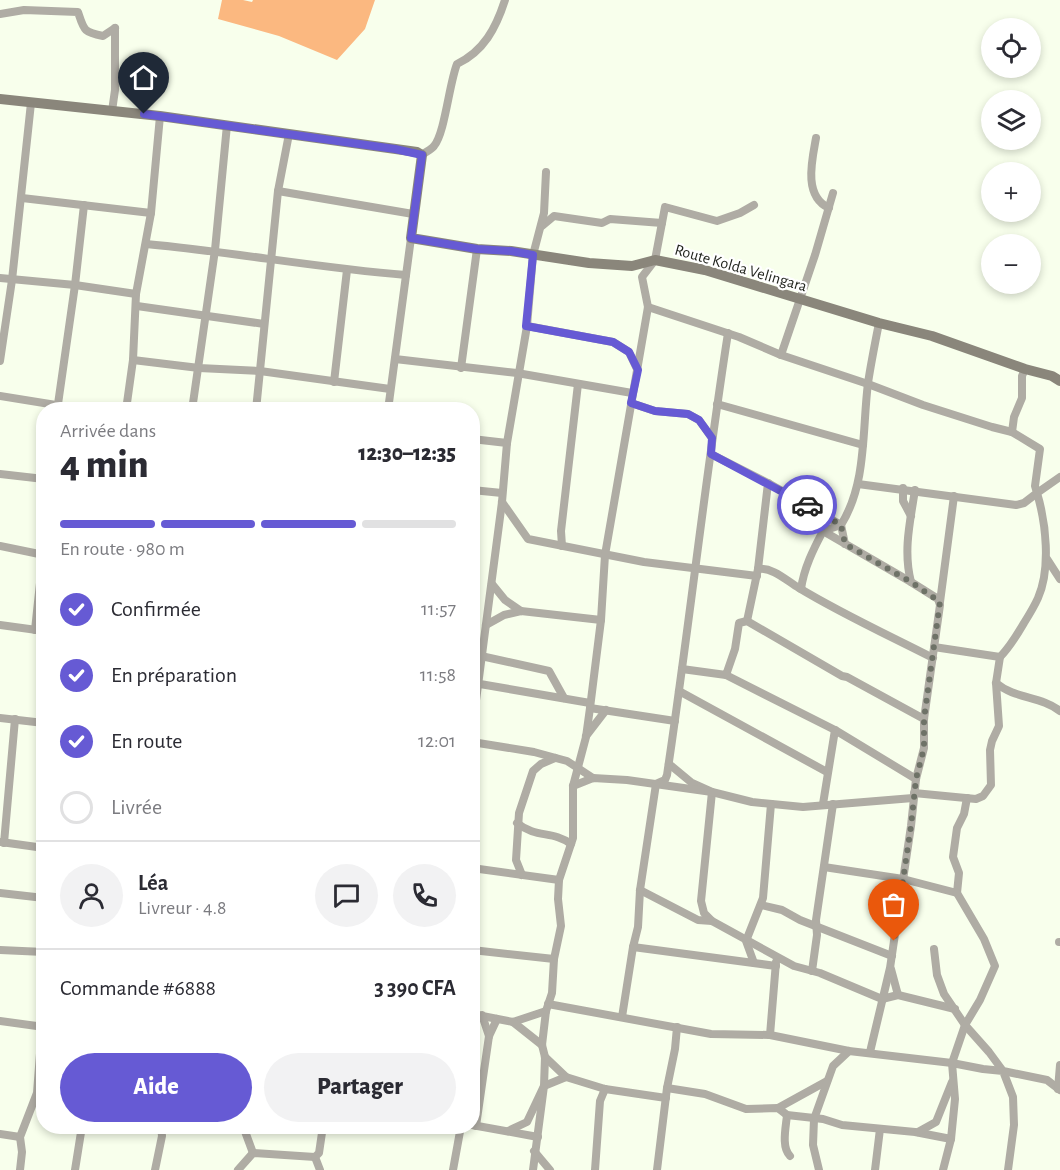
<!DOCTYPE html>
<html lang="fr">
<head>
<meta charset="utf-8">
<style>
	body { margin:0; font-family:"Alegreya Sans",sans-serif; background:#f2f2f3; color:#2b2b33; height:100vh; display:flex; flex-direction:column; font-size:22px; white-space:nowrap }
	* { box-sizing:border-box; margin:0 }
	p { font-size:20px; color:#7c7c81 }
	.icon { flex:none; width:33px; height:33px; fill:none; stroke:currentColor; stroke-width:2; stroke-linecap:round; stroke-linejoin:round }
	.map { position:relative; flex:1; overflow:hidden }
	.details { position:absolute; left:36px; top:402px; width:444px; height:732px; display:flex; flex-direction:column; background:#fff; border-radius:24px; box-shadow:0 3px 9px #0003 }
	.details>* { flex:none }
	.buttons { position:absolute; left:981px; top:18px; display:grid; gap:12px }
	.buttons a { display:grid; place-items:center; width:60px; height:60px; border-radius:50%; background:#fff; box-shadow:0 3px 9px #0003; font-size:30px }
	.pin { position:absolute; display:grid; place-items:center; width:51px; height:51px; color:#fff; margin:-62px -26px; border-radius:50% 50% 50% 0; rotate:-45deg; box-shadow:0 0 6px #0007 }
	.pin .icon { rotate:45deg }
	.courier { position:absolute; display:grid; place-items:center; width:60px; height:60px; margin:-30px; border:4px solid #665ad4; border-radius:50%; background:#fff; color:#222; box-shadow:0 2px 8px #0007 }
	.head em { font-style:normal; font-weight:800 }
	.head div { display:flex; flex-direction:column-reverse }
	.head { display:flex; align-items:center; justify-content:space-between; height:102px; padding:0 24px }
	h1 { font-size:39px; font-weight:800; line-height:45px }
	.bar { display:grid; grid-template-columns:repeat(4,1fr); gap:9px 6px; align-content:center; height:72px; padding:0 24px }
	.bar i { height:8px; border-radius:4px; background:#e1e1e2 }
	.bar .current { background:#665ad4 }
	.bar p { grid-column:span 4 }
	.line { display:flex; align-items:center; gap:15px; padding:0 24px; border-top:2px solid #e1e1e2 }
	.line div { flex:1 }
	.round { display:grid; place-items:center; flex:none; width:63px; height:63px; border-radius:32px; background:#f2f2f3 }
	ol { padding:0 24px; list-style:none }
	li { display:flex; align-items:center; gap:18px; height:66px }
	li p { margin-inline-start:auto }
	li .icon { padding:6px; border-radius:50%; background:#665ad4; color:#fff; stroke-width:4 }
	li:last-child { color:#7c7c81 }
	li i { width:33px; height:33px; border:3px solid #e1e1e2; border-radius:50% }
	.action { display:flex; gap:12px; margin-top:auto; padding:12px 24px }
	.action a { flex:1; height:69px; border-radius:36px; background:#665ad4; color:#fff; font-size:24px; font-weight:800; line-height:69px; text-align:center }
	.action a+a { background:#f2f2f3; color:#2b2b33 }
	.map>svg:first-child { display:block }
	.green { fill:#fbb880 }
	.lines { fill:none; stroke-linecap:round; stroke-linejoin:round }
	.minor { stroke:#afaca4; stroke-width:8 }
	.secondary { stroke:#8a867b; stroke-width:10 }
	.done { stroke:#6e7267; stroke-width:6; stroke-dasharray:0 10.8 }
	.route { stroke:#665ad4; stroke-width:8 }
	.labels { text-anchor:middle; stroke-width:4.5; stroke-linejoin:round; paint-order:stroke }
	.street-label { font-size:16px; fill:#23261f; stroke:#fff }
</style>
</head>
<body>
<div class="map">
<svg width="1060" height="1170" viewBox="0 0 1060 1170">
	<rect width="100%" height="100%" fill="#f8ffec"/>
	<path class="green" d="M 222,0 L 243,0 L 252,2 L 253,0 L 375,0 L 365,29 L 337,60 L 279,36 L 218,19 Z"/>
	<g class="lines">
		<g class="minor">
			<path d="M 0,14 L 24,10 L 78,12 C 84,30 83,32 103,36 L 115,28"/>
			<path d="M 112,111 L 115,90 L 115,28"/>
			<path d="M 816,138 C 812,160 803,196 829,208"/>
			<path d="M 422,155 C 425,152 431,150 434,146 C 445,133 449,84 457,64 C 484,51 496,28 505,0"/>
			<path d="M 278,191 L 413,214"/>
			<path d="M 22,198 L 151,213"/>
			<path d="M 542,226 L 554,216 L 602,223 L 610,219 L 662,223"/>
			<path d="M 146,244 C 233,252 319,268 406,275"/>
			<path d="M 0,278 L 75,285 L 136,294"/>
			<path d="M 137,306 L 264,324"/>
			<path d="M 648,307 L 739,337 L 781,355 L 868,384 L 923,405 L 992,427 L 1012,432 L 1040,449 L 1035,486 L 1037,493 L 1024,503 L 1016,505 L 858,484"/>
			<path d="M 527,326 L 613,342 L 629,352 L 637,369"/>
			<path d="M 781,355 L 815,255 L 833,193"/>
			<path d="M 395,359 L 517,373 L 632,393"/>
			<path d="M 133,360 L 199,368 L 260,371 L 390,389"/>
			<path d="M 0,361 L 12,280 L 31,103"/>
			<path d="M 461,368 L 477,249"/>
			<path d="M 334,382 L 347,270"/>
			<path d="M 0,396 L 87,410"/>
			<path d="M 631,403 L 655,411 L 688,414 L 699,420 L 712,438"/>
			<path d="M 58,404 L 75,285 L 84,205"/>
			<path d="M 717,404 L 863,445"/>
			<path d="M 126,410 L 133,360 L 136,294 L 151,213 L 160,116"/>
			<path d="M 192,410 L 215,250 L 227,125"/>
			<path d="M 256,410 L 278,191 L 289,134"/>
			<path d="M 388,410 L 411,238"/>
			<path d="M 1012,432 L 1014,417 L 1022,398 L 1022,376 L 1025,369"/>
			<path d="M 472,439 L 507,443"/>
			<path d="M 711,454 L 768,483 L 841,525 L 845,544"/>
			<path d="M 0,474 L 44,479"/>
			<path d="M 903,488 L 903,501 L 911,516"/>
			<path d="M 472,490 L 502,493"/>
			<path d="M 502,502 L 528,539 L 644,562 L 757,576"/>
			<path d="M 823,531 L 911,582"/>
			<path d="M 0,546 L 44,555"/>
			<path d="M 562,546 L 561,531 L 578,384"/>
			<path d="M 1047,559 L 1060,579"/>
			<path d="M 758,569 C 773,567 787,581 799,588 C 842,614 888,635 933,658"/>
			<path d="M 492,584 L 505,600 L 521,611"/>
			<path d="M 801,589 C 804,568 813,550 823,531 L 841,525 C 867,483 862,431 868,383 C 871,363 875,343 879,323"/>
			<path d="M 940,602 L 954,496"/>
			<path d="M 747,621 L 758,569 L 768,483"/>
			<path d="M 0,625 L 44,631"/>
			<path d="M 486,625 L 504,615 L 521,611 L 601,620"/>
			<path d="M 35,630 L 43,555"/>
			<path d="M 472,654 L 549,671 L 564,698"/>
			<path d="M 1000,657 C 1010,647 1017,635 1024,623 C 1029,615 1034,607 1038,598 C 1051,568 1046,523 1037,493 L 1060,477"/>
			<path d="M 682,669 L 726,675 L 735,649 L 739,623 L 747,621 L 842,676 L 847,677 L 924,719"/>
			<path d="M 726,675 L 835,730 L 916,779"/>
			<path d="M 996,683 C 1015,699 1041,696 1060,711"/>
			<path d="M 480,684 L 590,703"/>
			<path d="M 679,691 L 827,772"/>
			<path d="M 590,708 L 675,721"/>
			<path d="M 0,718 L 44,723"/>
			<path d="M 472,731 L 502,502 L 507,443 L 527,326 L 533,255 L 544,213 L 546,172"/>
			<path d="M 586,736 L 606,710"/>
			<path d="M 472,742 L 534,752 L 567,761 L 593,778"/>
			<path d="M 669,764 L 692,783 L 712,792 L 701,901 L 704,913 L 712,921"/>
			<path d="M 656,784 L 665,780 L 667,775 C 689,628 705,480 728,333"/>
			<path d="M 573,786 L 593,778 L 627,780 L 712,792 L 752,802 L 803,807 L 913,798"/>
			<path d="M 914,793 L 976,799 L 983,796 L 991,785 L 990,750 L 992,741 L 999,726 L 996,683 L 1000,657 L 934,647"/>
			<path d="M 823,804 L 835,730"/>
			<path d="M 517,823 C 537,839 552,830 571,844"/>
			<path d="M 1,842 L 44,848"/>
			<path d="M 4,843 L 15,719"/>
			<path d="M 824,867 L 903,879 L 957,893 L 959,873 L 953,857 L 957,828 L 964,814 L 967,798"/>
			<path d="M 472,868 L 559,880"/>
			<path d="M 522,875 L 516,860 L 519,813 L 533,771 L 541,764 L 555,758"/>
			<path d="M 640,890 L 698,920 L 712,921 L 794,966 L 820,973 L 882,999 L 898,995 L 955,1009"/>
			<path d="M 0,893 L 44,898"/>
			<path d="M 761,905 L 782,910 L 800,920 L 892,956"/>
			<path d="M 1059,942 L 1060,942"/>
			<path d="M 633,947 L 776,966"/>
			<path d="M 934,949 L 937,975 L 944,994 L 965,1025 L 989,1052 L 1003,1071 L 1047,1080 L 1060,1090"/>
			<path d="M 0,950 L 44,952"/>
			<path d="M 472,950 L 554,959"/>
			<path d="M 754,963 L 746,941 L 763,898 L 771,804"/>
			<path d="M 891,969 L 898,995"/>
			<path d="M 812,971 L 817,935 L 816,920 L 833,804"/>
			<path d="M 548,1004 L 711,1034 L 770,1035 L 849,1051 L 952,1063 L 983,1069 L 1003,1071 L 1013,1097 L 1014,1125 L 1008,1170"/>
			<path d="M 472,1014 L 513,1022 L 546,1011"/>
			<path d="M 482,1015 L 489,1036"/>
			<path d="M 622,1017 L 633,947 L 638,927 L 640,890 L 656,784"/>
			<path d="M 0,1021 L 44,1027"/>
			<path d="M 513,1022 L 542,1045"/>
			<path d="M 770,1035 L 776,962"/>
			<path d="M 870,1052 L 890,968 L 911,826 L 916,779 L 924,748 L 924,719 L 940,605 L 938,599 L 911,582 C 903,551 910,522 915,490"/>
			<path d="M 545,1057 L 566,1077"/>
			<path d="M 667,1088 L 705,1094 L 746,1109 L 778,1108 L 787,1115 L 823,1119 L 842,1125 L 915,1132 L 951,1139 L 955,1099 L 952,1063 L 965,1025 L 980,1000 L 995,966 L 984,939 L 957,893"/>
			<path d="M 1058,1089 L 1060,1065"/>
			<path d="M 778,1108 L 827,1081"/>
			<path d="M 787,1115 C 786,1127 781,1147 790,1156"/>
			<path d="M 472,1125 L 538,1137"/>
			<path d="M 243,1126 L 253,1153"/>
			<path d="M 476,1126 L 489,1036 L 497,1019"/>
			<path d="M 508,1131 L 527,1122 L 544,1086 L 566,1077 L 605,1089 L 666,1098"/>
			<path d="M 918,1132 L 936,1122 L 952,1082"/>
			<path d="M 0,1134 L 20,1137"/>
			<path d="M 534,1151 L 550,1170"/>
			<path d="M 20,1170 L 22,1152 L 20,1137 L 37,1093 L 42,1027"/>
			<path d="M 75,1170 L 82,1126"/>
			<path d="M 155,1170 L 162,1136 L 161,1126"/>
			<path d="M 238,1170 L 253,1153 L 315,1157"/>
			<path d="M 320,1170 L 315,1157 L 319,1153 L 323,1126"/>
			<path d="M 453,1170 L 461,1126"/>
			<path d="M 533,1170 L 544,1086 L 545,1057 L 542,1045 L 546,1011 L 552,993 L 554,959 L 561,926 L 558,899 L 559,880 L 573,838 L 573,786 L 586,737 L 590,708 L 601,620 L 605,555 L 648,307 L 642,277 L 655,260 L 665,207 L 717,221 L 740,213 L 754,205"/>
			<path d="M 595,1170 L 600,1101 L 605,1089"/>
			<path d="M 657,1170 L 667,1088 L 675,1049 L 677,1027"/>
			<path d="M 819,1170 L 813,1145 L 814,1119 L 833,1066 L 849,1051"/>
			<path d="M 875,1170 L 880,1129"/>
			<path d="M 943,1170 L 951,1139"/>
		</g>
		<path class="secondary" d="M 0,99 L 160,116 L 417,152 L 422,155 L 411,238 L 477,249 L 511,251 L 589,263 L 632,266 L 655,260 L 705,270 L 879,323 L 932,336 L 1025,369 L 1052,376 L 1060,381"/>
	</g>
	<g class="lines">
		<path class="done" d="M 807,505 L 841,525 L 845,544 L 911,582 L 940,602 L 924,719 L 924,748 L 916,779 L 911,826 L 894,941"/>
		<path class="route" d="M 144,114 L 395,149 L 422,155 L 411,238 L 477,249 L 511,251 L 533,255 L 526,326 L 613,342 L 629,352 L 638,370 L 631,403 L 655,411 L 688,414 L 699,420 L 712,438 L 711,454 L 807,505"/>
	</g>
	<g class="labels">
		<g class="street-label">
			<text transform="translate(741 267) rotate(16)" y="6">Route Kolda Velingara</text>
		</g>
	</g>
</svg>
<div class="buttons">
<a><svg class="icon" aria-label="locate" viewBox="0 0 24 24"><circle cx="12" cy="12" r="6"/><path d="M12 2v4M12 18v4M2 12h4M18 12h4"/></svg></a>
<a><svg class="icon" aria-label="layers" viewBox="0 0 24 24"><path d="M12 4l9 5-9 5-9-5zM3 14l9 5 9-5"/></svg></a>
<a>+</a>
<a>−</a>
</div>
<div class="pin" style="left:894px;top:941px;background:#ea580c"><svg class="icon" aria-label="bag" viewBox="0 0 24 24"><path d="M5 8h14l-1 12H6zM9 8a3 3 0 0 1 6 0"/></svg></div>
<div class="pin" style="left:144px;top:114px;background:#1f2937"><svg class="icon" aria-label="home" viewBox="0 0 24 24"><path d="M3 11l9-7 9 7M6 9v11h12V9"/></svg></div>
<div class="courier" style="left:807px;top:505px"><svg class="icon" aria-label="car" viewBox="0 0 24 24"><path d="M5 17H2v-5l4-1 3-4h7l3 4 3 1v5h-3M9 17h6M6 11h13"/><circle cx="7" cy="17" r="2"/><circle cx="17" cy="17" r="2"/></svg></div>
<section class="details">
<div class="head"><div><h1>4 min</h1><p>Arrivée dans</p></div><em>12:30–12:35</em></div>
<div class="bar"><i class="current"></i><i class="current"></i><i class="current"></i><i></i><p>En route · 980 m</p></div>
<ol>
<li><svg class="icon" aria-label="check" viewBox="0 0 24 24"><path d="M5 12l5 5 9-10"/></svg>Confirmée<p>11:57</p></li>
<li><svg class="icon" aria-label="check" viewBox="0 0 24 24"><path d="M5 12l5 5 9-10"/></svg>En préparation<p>11:58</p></li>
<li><svg class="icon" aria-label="check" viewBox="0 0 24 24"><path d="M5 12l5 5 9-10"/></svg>En route<p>12:01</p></li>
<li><i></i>Livrée</li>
</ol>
<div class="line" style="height:108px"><a class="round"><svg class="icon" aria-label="person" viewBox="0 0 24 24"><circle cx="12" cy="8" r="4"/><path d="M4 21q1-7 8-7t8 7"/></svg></a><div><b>Léa</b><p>Livreur · 4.8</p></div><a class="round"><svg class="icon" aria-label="chat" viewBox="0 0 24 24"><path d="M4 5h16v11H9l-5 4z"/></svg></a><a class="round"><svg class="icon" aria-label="phone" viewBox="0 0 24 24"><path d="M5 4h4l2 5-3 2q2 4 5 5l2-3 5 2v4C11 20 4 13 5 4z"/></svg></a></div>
<div class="line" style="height:78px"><div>Commande #6888</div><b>3 390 CFA</b></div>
<div class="action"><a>Aide</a><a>Partager</a></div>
</section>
</div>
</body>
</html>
